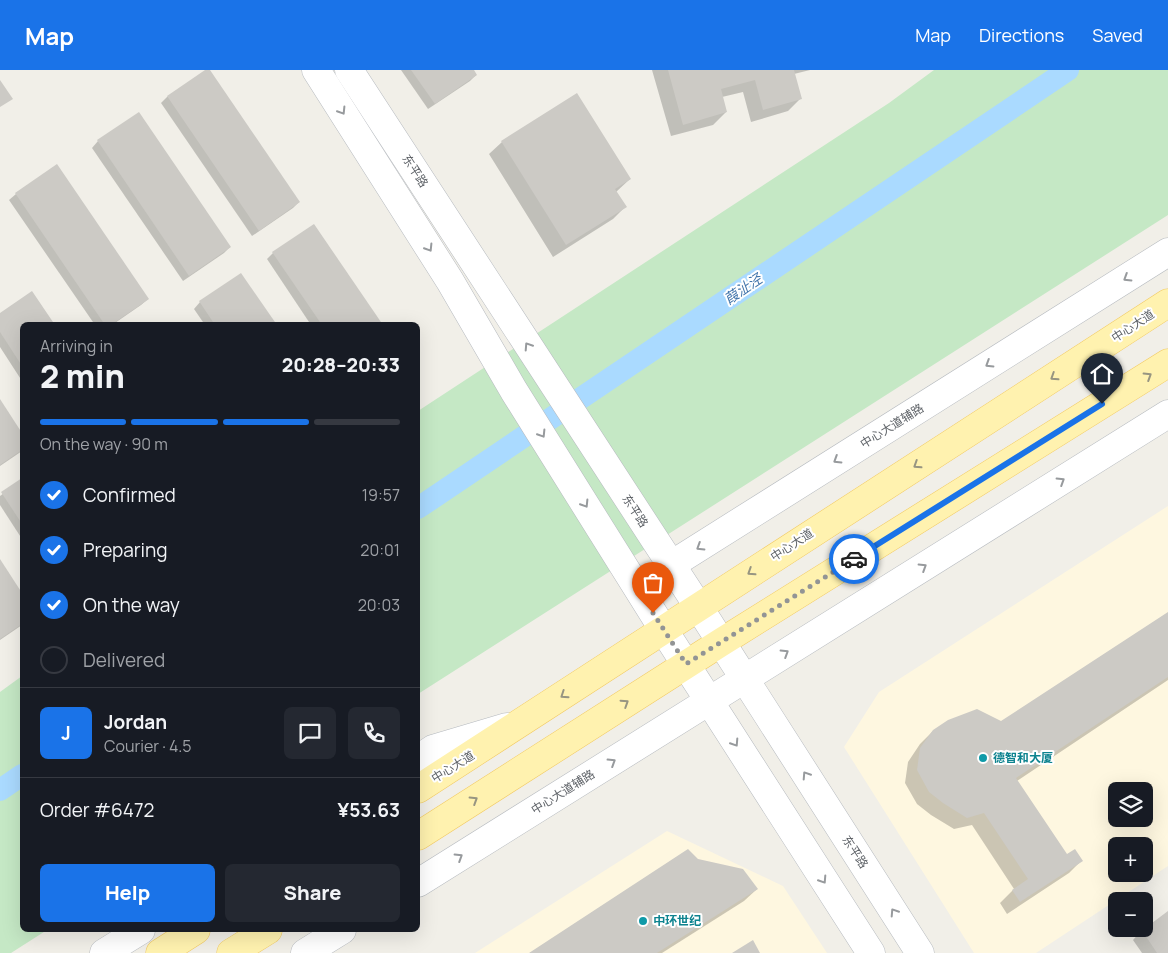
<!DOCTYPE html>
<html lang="en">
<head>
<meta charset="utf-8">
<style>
	body { margin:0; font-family:Manrope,"Noto Sans SC",sans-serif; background:#242831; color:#f1f3f6; height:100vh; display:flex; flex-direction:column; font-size:19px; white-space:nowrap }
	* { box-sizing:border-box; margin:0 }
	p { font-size:16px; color:#9ea1a6 }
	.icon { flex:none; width:28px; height:28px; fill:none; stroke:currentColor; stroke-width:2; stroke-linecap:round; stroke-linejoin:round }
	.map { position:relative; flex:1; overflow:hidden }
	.sheet { position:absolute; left:20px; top:252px; width:400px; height:610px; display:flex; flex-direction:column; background:#171b24; border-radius:8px; box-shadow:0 5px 20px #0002 }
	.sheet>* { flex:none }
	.fabs { position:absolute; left:1108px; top:712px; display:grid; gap:10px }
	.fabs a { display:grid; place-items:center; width:45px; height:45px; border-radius:8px; background:#171b24; box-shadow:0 5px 20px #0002; font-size:25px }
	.pin { position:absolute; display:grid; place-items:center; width:42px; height:42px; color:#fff; margin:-51px -21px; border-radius:50% 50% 50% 0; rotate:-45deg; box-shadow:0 0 5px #0007 }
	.pin .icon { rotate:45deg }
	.courier { position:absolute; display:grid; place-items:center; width:50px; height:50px; margin:-25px; border:4px solid #1a73e8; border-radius:50%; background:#fff; color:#222; box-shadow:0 1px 6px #0007 }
	.overview em { font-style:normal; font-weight:800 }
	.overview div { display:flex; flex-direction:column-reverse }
	.overview { display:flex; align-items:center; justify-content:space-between; height:85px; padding:0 20px }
	h1 { font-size:32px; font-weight:800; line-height:38px }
	.bar { display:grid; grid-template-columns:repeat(4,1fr); gap:8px 5px; align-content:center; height:60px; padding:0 20px }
	.bar i { height:6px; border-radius:4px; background:#363941 }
	.bar .current { background:#1a73e8 }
	.bar p { grid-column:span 4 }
	.line { display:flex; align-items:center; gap:12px; padding:0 20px; border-top:1px solid #363941 }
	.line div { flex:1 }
	.round { display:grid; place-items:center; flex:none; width:52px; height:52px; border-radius:8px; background:#242831 }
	ol { padding:0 20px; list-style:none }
	li { display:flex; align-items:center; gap:15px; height:55px }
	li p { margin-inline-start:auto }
	li .icon { padding:5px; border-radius:50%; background:#1a73e8; color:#fff; stroke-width:4 }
	li:last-child { color:#9ea1a6 }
	li i { width:28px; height:28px; border:2px solid #363941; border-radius:50% }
	.cta { display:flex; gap:10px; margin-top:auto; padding:10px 20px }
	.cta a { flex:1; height:58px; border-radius:8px; background:#1a73e8; color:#fff; font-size:20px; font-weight:800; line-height:58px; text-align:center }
	.cta a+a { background:#242831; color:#f1f3f6 }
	header { display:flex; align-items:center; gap:30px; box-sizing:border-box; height:70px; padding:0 25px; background:#1a73e8; color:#fff }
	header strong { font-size:24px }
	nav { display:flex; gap:28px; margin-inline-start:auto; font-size:18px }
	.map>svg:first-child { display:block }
	.commercial { fill:#fef7e0; fill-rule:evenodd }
	.green { fill:#c5e8c5 }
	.shadow { fill:#0003 }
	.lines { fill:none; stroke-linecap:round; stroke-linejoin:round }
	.canal { stroke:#aadaff; stroke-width:22 }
	.building { fill:#cccac5 }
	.secondary-casing { stroke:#b6babf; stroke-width:29 }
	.primary-casing { stroke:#f2c960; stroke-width:29 }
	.secondary { stroke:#fff; stroke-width:28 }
	.primary { stroke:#fff2af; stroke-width:28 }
	.oneway { stroke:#979a9d }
	.oneway2 { stroke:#979581 }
	.done { stroke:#929495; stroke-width:5; stroke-dasharray:0 9 }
	.route { stroke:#1a73e8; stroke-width:6 }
	.culture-dot { fill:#0f9aa8; stroke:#fff; stroke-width:2 }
	.labels { text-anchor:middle; stroke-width:4; stroke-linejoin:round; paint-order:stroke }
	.street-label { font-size:12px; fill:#5f6368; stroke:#fff }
	.culture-label { font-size:12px; font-weight:bold; fill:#0d838f; stroke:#fff; text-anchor:start }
	.water-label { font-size:14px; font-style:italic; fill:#4174aa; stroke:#fff }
</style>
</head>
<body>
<header>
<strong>Map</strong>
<nav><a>Map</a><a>Directions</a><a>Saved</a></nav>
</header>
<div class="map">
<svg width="1168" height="883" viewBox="0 0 1168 883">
	<rect width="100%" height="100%" fill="#f1efe8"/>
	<g class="commercial">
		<path d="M 1168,436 L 1168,796 L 1036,883 L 974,883 L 844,677 L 879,622 ZM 1116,721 L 1144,721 L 1144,749 L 1116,749 ZM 1116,776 L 1144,776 L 1144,804 L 1116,804 Z"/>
		<path d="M 667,761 L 783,816 L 827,883 L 475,883 Z"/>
	</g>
	<g class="green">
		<path d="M 934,0 L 1168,0 L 1168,145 L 418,624 L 418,341 L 889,33 Z"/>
		<path d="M 22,606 L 22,860 L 47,860 L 11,883 L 0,883 L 0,622 Z"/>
	</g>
	<g class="shadow">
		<path d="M 207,0 L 209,0 L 299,132 L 293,138 L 252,166 L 161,33 L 167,27 Z"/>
		<path d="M 401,0 L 473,0 L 476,5 L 470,11 L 428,39 Z"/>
		<path d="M 652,0 L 810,0 L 794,4 L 800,29 L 788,41 L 751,52 L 743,22 L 722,27 L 726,42 L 713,55 L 671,66 Z"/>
		<path d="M 98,71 L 230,177 L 224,183 L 183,211 L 92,78 Z"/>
		<path d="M 502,72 L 630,109 L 616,122 L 625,137 L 613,149 L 553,187 L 489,84 Z"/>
		<path d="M 16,124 L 148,229 L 141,235 L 112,255 L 95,255 L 9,130 Z"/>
		<path d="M 314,155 L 381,255 L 311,255 L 267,189 L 273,183 Z"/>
		<path d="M 200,232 L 275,255 L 205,255 L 194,239 Z"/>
		<path d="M 0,244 L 53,255 L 22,255 L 22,311 L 0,277 Z"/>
		<path d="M 0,331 L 22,365 L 22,381 L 0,396 Z"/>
		<path d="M 22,410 L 22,469 L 0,435 L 0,426 Z"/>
		<path d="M 0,491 L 22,525 L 22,555 L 0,570 Z"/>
		<path d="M 1168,543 L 1168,610 L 1017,711 L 1067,786 L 1081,791 L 1069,803 L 1007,844 L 1000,833 L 1014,819 L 972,755 L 954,759 L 931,745 L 917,734 L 905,713 L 908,692 L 920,674 L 933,661 L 1001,652 Z"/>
		<path d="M 698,790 L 757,819 L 744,831 L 662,883 L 532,883 Z"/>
		<path d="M 1168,843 L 1168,883 L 1142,883 L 1133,870 L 1142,860 Z"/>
	</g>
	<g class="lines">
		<g class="canal">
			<path d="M 418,438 L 1068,0"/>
			<path d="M 0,720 L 22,705"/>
		</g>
	</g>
	<g class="building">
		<path d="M 205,0 L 210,0 L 300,132 L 259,161 L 167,26 Z"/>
		<path d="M 411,0 L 474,0 L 477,5 L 435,34 Z"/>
		<path d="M 668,0 L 794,0 L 802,29 L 763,40 L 755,10 L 721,19 L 727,42 L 683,55 Z"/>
		<path d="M 0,10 L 13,29 L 0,37 Z"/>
		<path d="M 577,23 L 631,109 L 615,119 L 627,137 L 566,175 L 501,71 Z"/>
		<path d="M 139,42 L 231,177 L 189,206 L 97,70 Z"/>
		<path d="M 57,94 L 149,229 L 111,255 L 105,255 L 15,123 Z"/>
		<path d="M 314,154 L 383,255 L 322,255 L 272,182 Z"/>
		<path d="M 241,203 L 277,255 L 215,255 L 199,231 Z"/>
		<path d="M 32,221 L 55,255 L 22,255 L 22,296 L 0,262 L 0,243 Z"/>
		<path d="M 0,329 L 22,363 L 22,380 L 0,395 Z"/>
		<path d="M 22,408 L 22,454 L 1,422 Z"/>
		<path d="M 0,489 L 22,523 L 22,554 L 0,569 Z"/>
		<path d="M 1168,542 L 1168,607 L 1016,708 L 1067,784 L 1075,779 L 1083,791 L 1020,832 L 1012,820 L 1028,809 L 984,743 L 967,748 L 943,733 L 929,722 L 917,700 L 920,678 L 933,660 L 948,650 L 977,639 L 1001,651 Z"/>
		<path d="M 688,779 L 698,789 L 743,799 L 758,819 L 657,883 L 529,883 Z"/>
		<path d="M 1168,841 L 1168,883 L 1157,883 L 1141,859 L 1144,859 Z"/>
		<path d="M 753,870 L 760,883 L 732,883 Z"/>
	</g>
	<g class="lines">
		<defs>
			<g id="secondary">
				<path d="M 316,0 L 450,211 L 514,321 L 663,559 L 871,883"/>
				<path d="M 349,0 L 698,536 L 920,883"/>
				<path d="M 671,495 L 1168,182"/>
				<path d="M 418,689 L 433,679 L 507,657"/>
				<path d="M 418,813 L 1168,344"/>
				<path d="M 104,883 L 141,860"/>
				<path d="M 305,883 L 342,860"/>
			</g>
			<g id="primary">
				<path d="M 418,719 L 1168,233"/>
				<path d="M 418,766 L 720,573 L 1168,293"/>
				<path d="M 160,883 L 196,860"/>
				<path d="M 231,883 L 268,860"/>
			</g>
		</defs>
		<use href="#secondary" class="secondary-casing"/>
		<use href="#primary" class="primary-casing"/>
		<use href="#secondary" class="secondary"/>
		<use href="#primary" class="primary"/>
	</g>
	<defs><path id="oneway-chevron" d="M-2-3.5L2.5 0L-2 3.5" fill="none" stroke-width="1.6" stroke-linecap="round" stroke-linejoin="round" transform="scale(1.25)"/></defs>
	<g class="oneway">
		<use href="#oneway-chevron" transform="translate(342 41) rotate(58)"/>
		<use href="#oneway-chevron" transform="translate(429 178) rotate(58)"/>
		<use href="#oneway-chevron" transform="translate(1127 208) rotate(148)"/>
		<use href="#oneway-chevron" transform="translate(528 276) rotate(-123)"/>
		<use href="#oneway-chevron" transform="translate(989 294) rotate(148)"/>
		<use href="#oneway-chevron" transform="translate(542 364) rotate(58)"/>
		<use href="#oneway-chevron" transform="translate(837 390) rotate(148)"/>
		<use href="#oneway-chevron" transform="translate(1061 411) rotate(-32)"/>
		<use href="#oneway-chevron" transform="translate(585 434) rotate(58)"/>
		<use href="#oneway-chevron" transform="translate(700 477) rotate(148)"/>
		<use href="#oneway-chevron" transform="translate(923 497) rotate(-32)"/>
		<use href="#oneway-chevron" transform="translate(785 583) rotate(-32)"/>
		<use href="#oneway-chevron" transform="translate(735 673) rotate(57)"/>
		<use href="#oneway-chevron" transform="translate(612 692) rotate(-32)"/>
		<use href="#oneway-chevron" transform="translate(806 705) rotate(-123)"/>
		<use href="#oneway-chevron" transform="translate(459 787) rotate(-32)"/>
		<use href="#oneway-chevron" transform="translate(823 810) rotate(57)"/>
		<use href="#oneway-chevron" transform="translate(894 842) rotate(-123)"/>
	</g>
	<g class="oneway2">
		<use href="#oneway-chevron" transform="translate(1148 306) rotate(-32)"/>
		<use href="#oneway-chevron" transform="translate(1054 307) rotate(147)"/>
		<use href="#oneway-chevron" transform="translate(917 395) rotate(147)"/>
		<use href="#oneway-chevron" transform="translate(751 502) rotate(147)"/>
		<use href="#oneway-chevron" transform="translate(564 625) rotate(146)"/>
		<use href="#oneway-chevron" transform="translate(625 633) rotate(-33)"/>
		<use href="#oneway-chevron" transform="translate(474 730) rotate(-32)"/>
	</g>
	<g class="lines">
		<path class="done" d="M 653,543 L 686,594 L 854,489"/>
		<path class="route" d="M 854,489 L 1102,334"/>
	</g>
	<g class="culture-dot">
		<circle cx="983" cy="688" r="5"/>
		<circle cx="643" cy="851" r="5"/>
	</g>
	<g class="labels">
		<g class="street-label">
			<text transform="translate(415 101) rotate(57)" y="4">东平路</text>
			<text transform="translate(1133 256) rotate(-33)" y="4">中心大道</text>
			<text transform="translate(892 356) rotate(-32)" y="4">中心大道辅路</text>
			<text transform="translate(635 441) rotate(57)" y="4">东平路</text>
			<text transform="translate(792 475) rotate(-33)" y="4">中心大道</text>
			<text transform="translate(453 697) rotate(-32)" y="4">中心大道</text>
			<text transform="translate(563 722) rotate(-32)" y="4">中心大道辅路</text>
			<text transform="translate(855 782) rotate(57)" y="4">东平路</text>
		</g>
		<g class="culture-label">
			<text x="993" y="692">德智和大厦</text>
			<text x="653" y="855">中环世纪</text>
		</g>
		<g class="water-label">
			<text transform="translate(743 219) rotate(-34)" y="5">葭沚泾</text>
		</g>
	</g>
</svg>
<div class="fabs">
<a><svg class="icon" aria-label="layers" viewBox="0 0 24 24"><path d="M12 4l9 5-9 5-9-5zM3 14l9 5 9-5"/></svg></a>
<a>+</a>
<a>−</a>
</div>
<div class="pin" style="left:653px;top:543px;background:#ea580c"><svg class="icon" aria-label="bag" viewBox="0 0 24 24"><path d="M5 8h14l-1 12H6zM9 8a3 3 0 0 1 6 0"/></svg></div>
<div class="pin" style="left:1102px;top:334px;background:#1f2937"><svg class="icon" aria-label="home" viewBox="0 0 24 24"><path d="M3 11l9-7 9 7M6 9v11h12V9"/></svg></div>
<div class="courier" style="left:854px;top:489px"><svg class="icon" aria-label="car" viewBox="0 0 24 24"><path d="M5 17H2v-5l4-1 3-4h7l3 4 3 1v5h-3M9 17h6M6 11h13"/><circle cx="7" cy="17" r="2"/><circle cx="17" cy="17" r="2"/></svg></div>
<section class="sheet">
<div class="overview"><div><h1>2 min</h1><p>Arriving in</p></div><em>20:28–20:33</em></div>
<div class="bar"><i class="current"></i><i class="current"></i><i class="current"></i><i></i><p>On the way · 90 m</p></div>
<ol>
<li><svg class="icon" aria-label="check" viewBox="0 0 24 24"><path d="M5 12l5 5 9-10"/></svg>Confirmed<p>19:57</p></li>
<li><svg class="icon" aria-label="check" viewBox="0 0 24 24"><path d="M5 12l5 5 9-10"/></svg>Preparing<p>20:01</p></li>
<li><svg class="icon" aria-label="check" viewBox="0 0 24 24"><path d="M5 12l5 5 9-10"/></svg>On the way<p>20:03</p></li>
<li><i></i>Delivered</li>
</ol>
<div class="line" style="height:90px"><b class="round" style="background:#1a73e8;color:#fff">J</b><div><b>Jordan</b><p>Courier · 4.5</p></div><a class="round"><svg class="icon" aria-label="chat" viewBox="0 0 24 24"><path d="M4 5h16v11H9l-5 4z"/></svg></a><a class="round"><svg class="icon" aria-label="phone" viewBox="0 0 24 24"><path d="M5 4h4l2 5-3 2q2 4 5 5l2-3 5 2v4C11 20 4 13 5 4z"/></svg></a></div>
<div class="line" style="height:65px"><div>Order #6472</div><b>¥53.63</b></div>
<div class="cta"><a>Help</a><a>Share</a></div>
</section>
</div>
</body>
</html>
